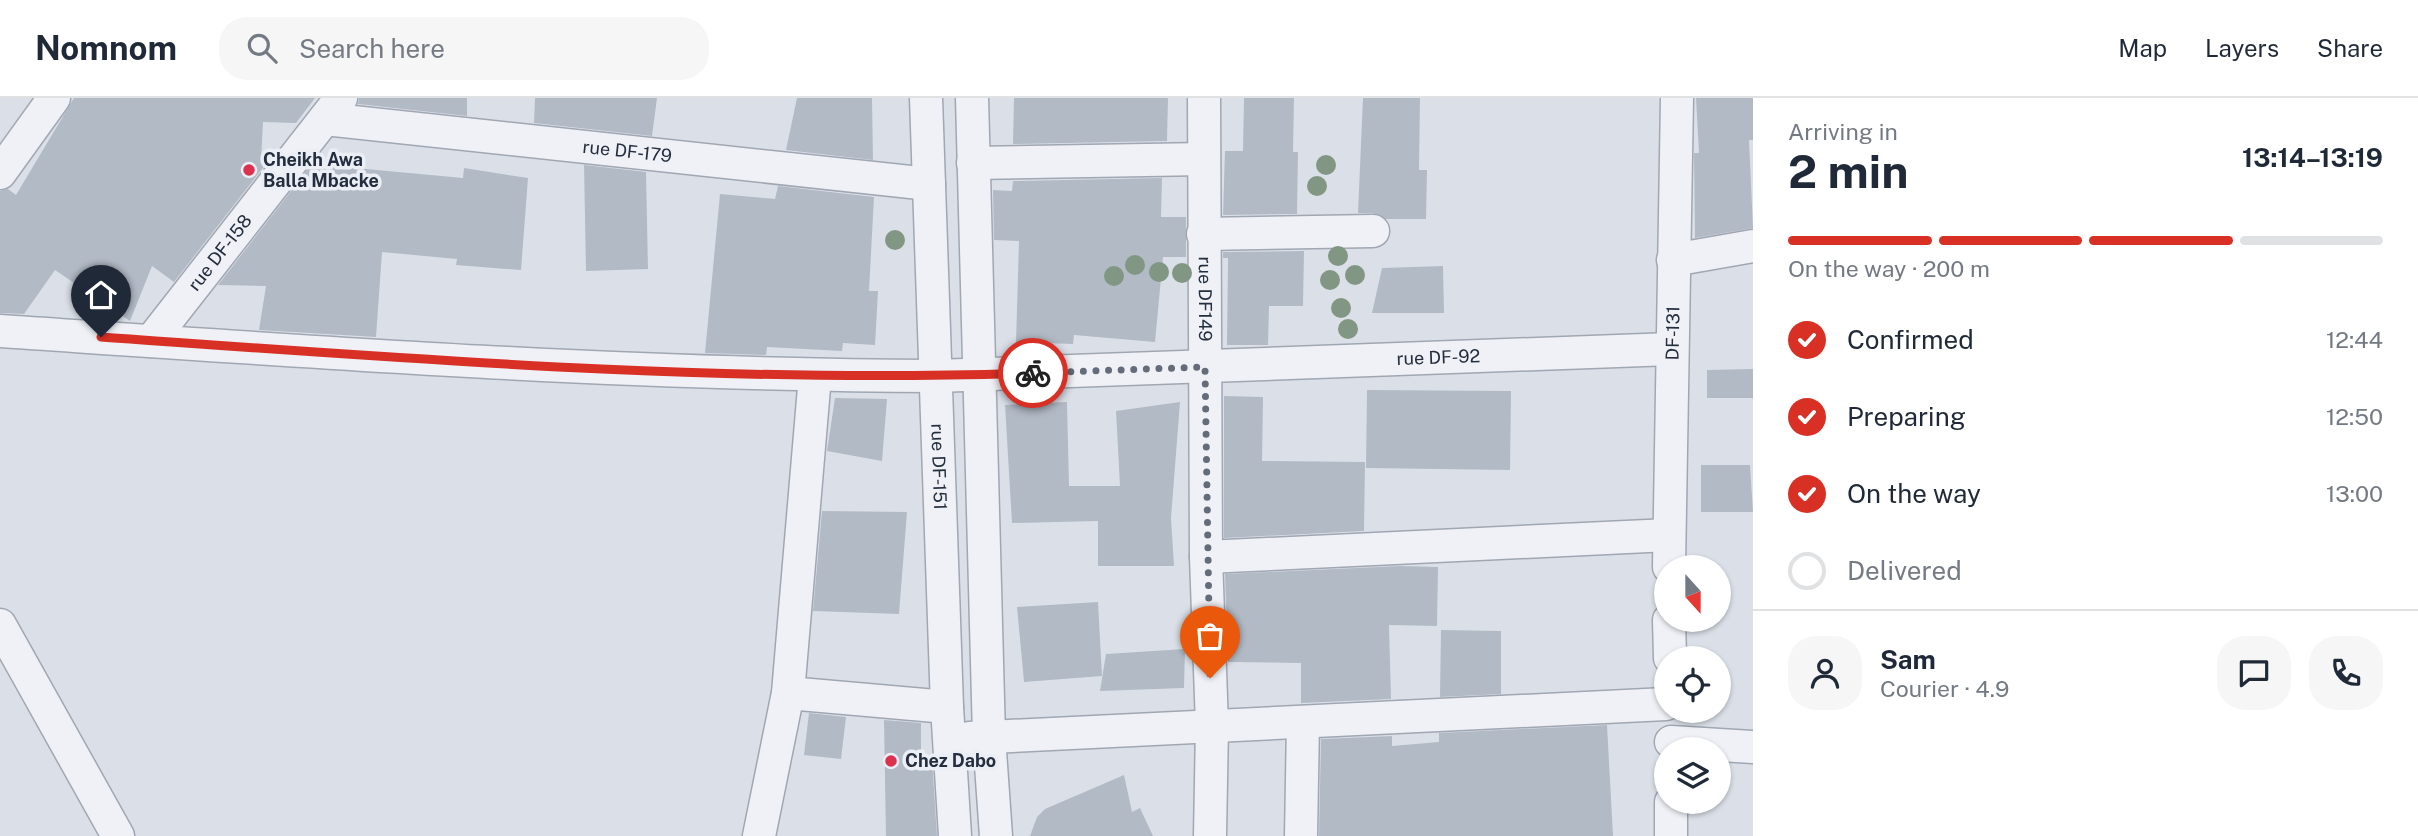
<!DOCTYPE html>
<html lang="en">
<head>
<meta charset="utf-8">
<style>
	body { margin:0; font-family:"Public Sans",sans-serif; background:#f6f6f7; color:#1f2937; height:100vh; display:flex; flex-direction:column; font-size:26px; white-space:nowrap }
	* { box-sizing:border-box; margin:0 }
	p { font-size:23px; color:#747a83 }
	.icon { flex:none; width:38px; height:38px; fill:none; stroke:currentColor; stroke-width:2; stroke-linecap:round; stroke-linejoin:round }
	.map { position:relative; flex:1; overflow:hidden }
	.side { display:flex; flex-direction:column; background:#fff; width:665px }
	.side>* { flex:none }
	.needle { width:46px; rotate:159deg }
	.tools { position:absolute; left:1654px; top:457px; display:grid; gap:14px }
	.tools a { display:grid; place-items:center; width:77px; height:77px; border-radius:50%; background:#fff; box-shadow:0 2px 5px #0004; font-size:35px }
	.pin { position:absolute; display:grid; place-items:center; width:60px; height:60px; color:#fff; margin:-72px -30px; border-radius:50% 50% 50% 0; rotate:-45deg; box-shadow:0 0 7px #0007 }
	.pin .icon { rotate:45deg }
	.courier { position:absolute; display:grid; place-items:center; width:70px; height:70px; margin:-35px; border:5px solid #d93025; border-radius:50%; background:#fff; color:#222; box-shadow:0 2px 9px #0007 }
	.summary em { font-style:normal; font-weight:700 }
	.summary div { display:flex; flex-direction:column-reverse }
	.summary { display:flex; align-items:center; justify-content:space-between; height:119px; padding:0 35px }
	h1 { font-size:46px; font-weight:700; line-height:52px }
	.bar { display:grid; grid-template-columns:repeat(4,1fr); gap:10px 7px; align-content:center; height:84px; padding:0 35px }
	.bar i { height:9px; border-radius:5px; background:#e0e1e3 }
	.bar .on { background:#d93025 }
	.bar p { grid-column:span 4 }
	.line { display:flex; align-items:center; gap:18px; padding:0 35px; border-top:2px solid #e0e1e3 }
	.line div { flex:1 }
	.round { display:grid; place-items:center; flex:none; width:74px; height:74px; border-radius:28px; background:#f6f6f7 }
	ol { padding:0 35px; list-style:none }
	li { display:flex; align-items:center; gap:21px; height:77px }
	li p { margin-inline-start:auto }
	li .icon { padding:7px; border-radius:50%; background:#d93025; color:#fff; stroke-width:4 }
	li:last-child { color:#747a83 }
	li i { width:38px; height:38px; border:4px solid #e0e1e3; border-radius:50% }
	header { display:flex; align-items:center; gap:42px; box-sizing:border-box; height:98px; padding:0 35px; background:#fff; border-bottom:2px solid #e0e1e3 }
	header strong { font-size:33px }
	nav { display:flex; gap:38px; margin-inline-start:auto; font-size:24px }
	.search { width:490px; height:63px; background:#f6f6f7; display:flex; align-items:center; gap:18px; box-sizing:border-box; padding:0 24px; border-radius:28px; color:#747a83; font-size:26px }
	main { display:flex; flex:1; min-height:0 }
	.map>svg:first-child { display:block }
	.building { fill:#b2bac5 }
	.lines { fill:none; stroke-linecap:round; stroke-linejoin:round }
	.street-casing { stroke:#a0a7b2; stroke-width:35 }
	.street { stroke:#eff1f6; stroke-width:32 }
	.tree { fill:#829783 }
	.done { stroke:#646c7a; stroke-width:7; stroke-dasharray:0 12.6 }
	.route { stroke:#d93025; stroke-width:9 }
	.poi-dot { fill:#db324f; stroke:#ebeff5; stroke-width:2.5 }
	.labels { text-anchor:middle; stroke-width:7; stroke-linejoin:round; paint-order:stroke }
	.street-label { font-size:18px; fill:#242e3f; stroke:#ebeff5 }
	.poi-label { font-size:18px; font-weight:bold; fill:#242e3f; stroke:#ebeff5; text-anchor:start }
</style>
</head>
<body>
<header>
<strong>Nomnom</strong>
<div class="search"><svg class="icon" aria-label="search" viewBox="0 0 24 24"><circle cx="10" cy="10" r="6"/><path d="M15 15l6 6"/></svg>Search here</div>
<nav><a>Map</a><a>Layers</a><a>Share</a></nav>
</header>
<main>
<div class="map">
<svg width="1753" height="738" viewBox="0 0 1753 738">
	<rect width="100%" height="100%" fill="#dbe0e8"/>
	<g class="building">
		<path d="M 74,0 L 315,0 L 296,25 L 263,24 L 261,62 L 269,62 L 174,184 L 152,168 L 130,223 L 55,172 L 24,216 L 0,215 L 0,93 L 8,91 L 16,97 Z"/>
		<path d="M 359,0 L 467,0 L 467,18 L 358,6 Z"/>
		<path d="M 535,0 L 657,0 L 652,38 L 534,25 Z"/>
		<path d="M 797,0 L 872,0 L 873,62 L 786,52 Z"/>
		<path d="M 1014,0 L 1168,0 L 1167,43 L 1013,46 Z"/>
		<path d="M 1244,0 L 1294,0 L 1293,54 L 1298,54 L 1297,116 L 1223,117 L 1225,53 L 1243,53 Z"/>
		<path d="M 1363,0 L 1420,0 L 1419,72 L 1427,72 L 1426,121 L 1386,121 L 1373,115 L 1358,115 Z"/>
		<path d="M 1696,0 L 1753,0 L 1753,42 L 1749,42 L 1753,130 L 1695,140 L 1694,55 L 1699,55 Z"/>
		<path d="M 312,66 L 463,80 L 464,70 L 528,80 L 521,172 L 456,167 L 457,161 L 382,154 L 376,239 L 259,232 L 266,188 L 218,187 Z"/>
		<path d="M 584,67 L 646,74 L 648,171 L 586,173 Z"/>
		<path d="M 1162,80 L 1161,119 L 1186,119 L 1186,159 L 1163,159 L 1155,244 L 1074,237 L 1073,246 L 1016,244 L 1019,143 L 994,142 L 993,92 L 1012,93 L 1013,83 Z"/>
		<path d="M 778,88 L 874,99 L 869,193 L 878,193 L 875,247 L 843,245 L 842,253 L 767,249 L 766,257 L 705,255 L 720,96 L 775,101 Z"/>
		<path d="M 1304,153 L 1303,208 L 1269,208 L 1268,247 L 1227,247 L 1228,160 L 1223,160 L 1223,154 Z"/>
		<path d="M 1443,168 L 1444,215 L 1372,215 L 1382,170 Z"/>
		<path d="M 1753,271 L 1753,300 L 1707,300 L 1707,272 Z"/>
		<path d="M 1367,292 L 1511,293 L 1510,372 L 1366,370 Z"/>
		<path d="M 1224,298 L 1263,299 L 1262,363 L 1365,364 L 1364,433 L 1224,440 Z"/>
		<path d="M 835,300 L 887,301 L 882,363 L 827,353 Z"/>
		<path d="M 1067,304 L 1069,388 L 1120,388 L 1116,313 L 1180,304 L 1171,420 L 1174,468 L 1098,468 L 1098,423 L 1012,425 L 1005,307 Z"/>
		<path d="M 1701,367 L 1750,367 L 1753,414 L 1701,414 Z"/>
		<path d="M 822,413 L 907,414 L 899,516 L 813,513 Z"/>
		<path d="M 1400,468 L 1438,469 L 1437,528 L 1389,527 L 1391,601 L 1301,605 L 1301,565 L 1228,564 L 1225,476 Z"/>
		<path d="M 1098,504 L 1102,578 L 1024,584 L 1017,509 Z"/>
		<path d="M 1441,532 L 1501,533 L 1501,596 L 1440,599 Z"/>
		<path d="M 1185,551 L 1184,590 L 1100,593 L 1106,556 Z"/>
		<path d="M 809,615 L 846,619 L 841,661 L 804,657 Z"/>
		<path d="M 884,622 L 921,625 L 921,660 L 932,660 L 937,738 L 886,738 Z"/>
		<path d="M 1607,627 L 1613,738 L 1319,738 L 1321,641 L 1392,638 L 1392,648 L 1439,644 L 1439,635 Z"/>
		<path d="M 1124,677 L 1132,714 L 1140,710 L 1153,738 L 1030,738 L 1037,719 L 1045,711 Z"/>
	</g>
	<g class="lines">
		<defs>
			<g id="street">
				<path id="s1" d="M 926,0 L 947,609 L 955,738"/>
				<path d="M 972,0 L 989,639 L 996,738"/>
				<path id="s2" d="M 1204,0 L 1206,459 L 1212,628 L 1210,738"/>
				<path id="s3" d="M 325,21 L 929,86"/>
				<path d="M 973,65 L 1204,61"/>
				<path d="M 0,75 L 54,0"/>
				<path d="M 1203,136 L 1373,133"/>
				<path d="M 1673,162 L 1753,148"/>
				<path id="s4" d="M 0,233 C 312,254 624,277 937,278 L 1671,251"/>
				<path id="s5" d="M 151,243 L 341,0"/>
				<path d="M 1206,459 L 1669,437"/>
				<path id="s6" d="M 1669,469 L 1677,0"/>
				<path d="M 1669,522 L 1670,560"/>
				<path d="M 0,527 L 118,738"/>
				<path d="M 788,595 L 947,609"/>
				<path d="M 969,640 L 1666,606"/>
				<path d="M 1671,644 L 1753,649"/>
				<path d="M 1671,704 L 1671,738"/>
				<path d="M 759,738 L 788,595 L 815,278"/>
				<path d="M 1301,738 L 1303,624"/>
			</g>
		</defs>
		<use href="#street" class="street-casing"/>
		<use href="#street" class="street"/>
	</g>
	<g class="tree">
		<circle cx="1326" cy="67" r="10"/>
		<circle cx="1317" cy="88" r="10"/>
		<circle cx="895" cy="142" r="10"/>
		<circle cx="1338" cy="158" r="10"/>
		<circle cx="1135" cy="167" r="10"/>
		<circle cx="1159" cy="174" r="10"/>
		<circle cx="1182" cy="175" r="10"/>
		<circle cx="1355" cy="177" r="10"/>
		<circle cx="1114" cy="178" r="10"/>
		<circle cx="1330" cy="182" r="10"/>
		<circle cx="1341" cy="210" r="10"/>
		<circle cx="1348" cy="231" r="10"/>
	</g>
	<g class="lines">
		<path class="done" d="M 1033,275 L 1205,269 L 1210,580"/>
		<path class="route" d="M 101,239 C 411,261 722,286 1033,275"/>
	</g>
	<g class="poi-dot">
		<circle cx="249" cy="72" r="7"/>
		<circle cx="891" cy="663" r="7"/>
	</g>
	<g class="labels">
		<g class="street-label">
			<text dy="6" stroke="none"><textPath href="#s3" startOffset="304">rue DF-179</textPath></text>
			<text dy="6" stroke="none"><textPath href="#s5" startOffset="112">rue DF-158</textPath></text>
			<text dy="6" stroke="none"><textPath href="#s2" startOffset="201">rue DF149</textPath></text>
			<text dy="6" stroke="none"><textPath href="#s6" startOffset="234">DF-131</textPath></text>
			<text dy="6" stroke="none"><textPath href="#s4" startOffset="1440">rue DF-92</textPath></text>
			<text dy="6" stroke="none"><textPath href="#s1" startOffset="369">rue DF-151</textPath></text>
		</g>
		<g class="poi-label">
			<text x="263" y="68">Cheikh Awa<tspan x="263" dy="21">Balla Mbacke</tspan></text>
			<text x="905" y="669">Chez Dabo</text>
		</g>
	</g>
</svg>
<div class="tools">
<a><svg class="needle" viewBox="-14 -14 28 28"><path d="M0-13l5 13h-10z" fill="#e53935"/><path d="M0 13l5-13h-10z" fill="#747a83"/></svg></a>
<a><svg class="icon" aria-label="locate" viewBox="0 0 24 24"><circle cx="12" cy="12" r="6"/><path d="M12 2v4M12 18v4M2 12h4M18 12h4"/></svg></a>
<a><svg class="icon" aria-label="layers" viewBox="0 0 24 24"><path d="M12 4l9 5-9 5-9-5zM3 14l9 5 9-5"/></svg></a>
</div>
<div class="pin" style="left:1210px;top:580px;background:#ea580c"><svg class="icon" aria-label="bag" viewBox="0 0 24 24"><path d="M5 8h14l-1 12H6zM9 8a3 3 0 0 1 6 0"/></svg></div>
<div class="pin" style="left:101px;top:239px;background:#1f2937"><svg class="icon" aria-label="home" viewBox="0 0 24 24"><path d="M3 11l9-7 9 7M6 9v11h12V9"/></svg></div>
<div class="courier" style="left:1033px;top:275px"><svg class="icon" aria-label="bike" viewBox="0 0 24 24"><circle cx="6" cy="16" r="4"/><circle cx="18" cy="16" r="4"/><path d="M6 16l4-8h5l3 8M10 8l3 8H6M13 5h3"/></svg></div>
</div>
<section class="side">
<div class="summary"><div><h1>2 min</h1><p>Arriving in</p></div><em>13:14–13:19</em></div>
<div class="bar"><i class="on"></i><i class="on"></i><i class="on"></i><i></i><p>On the way · 200 m</p></div>
<ol>
<li><svg class="icon" aria-label="check" viewBox="0 0 24 24"><path d="M5 12l5 5 9-10"/></svg>Confirmed<p>12:44</p></li>
<li><svg class="icon" aria-label="check" viewBox="0 0 24 24"><path d="M5 12l5 5 9-10"/></svg>Preparing<p>12:50</p></li>
<li><svg class="icon" aria-label="check" viewBox="0 0 24 24"><path d="M5 12l5 5 9-10"/></svg>On the way<p>13:00</p></li>
<li><i></i>Delivered</li>
</ol>
<div class="line" style="height:126px"><a class="round"><svg class="icon" aria-label="person" viewBox="0 0 24 24"><circle cx="12" cy="8" r="4"/><path d="M4 21q1-7 8-7t8 7"/></svg></a><div><b>Sam</b><p>Courier · 4.9</p></div><a class="round"><svg class="icon" aria-label="chat" viewBox="0 0 24 24"><path d="M4 5h16v11H9l-5 4z"/></svg></a><a class="round"><svg class="icon" aria-label="phone" viewBox="0 0 24 24"><path d="M5 4h4l2 5-3 2q2 4 5 5l2-3 5 2v4C11 20 4 13 5 4z"/></svg></a></div>
</section>
</main>
</body>
</html>
